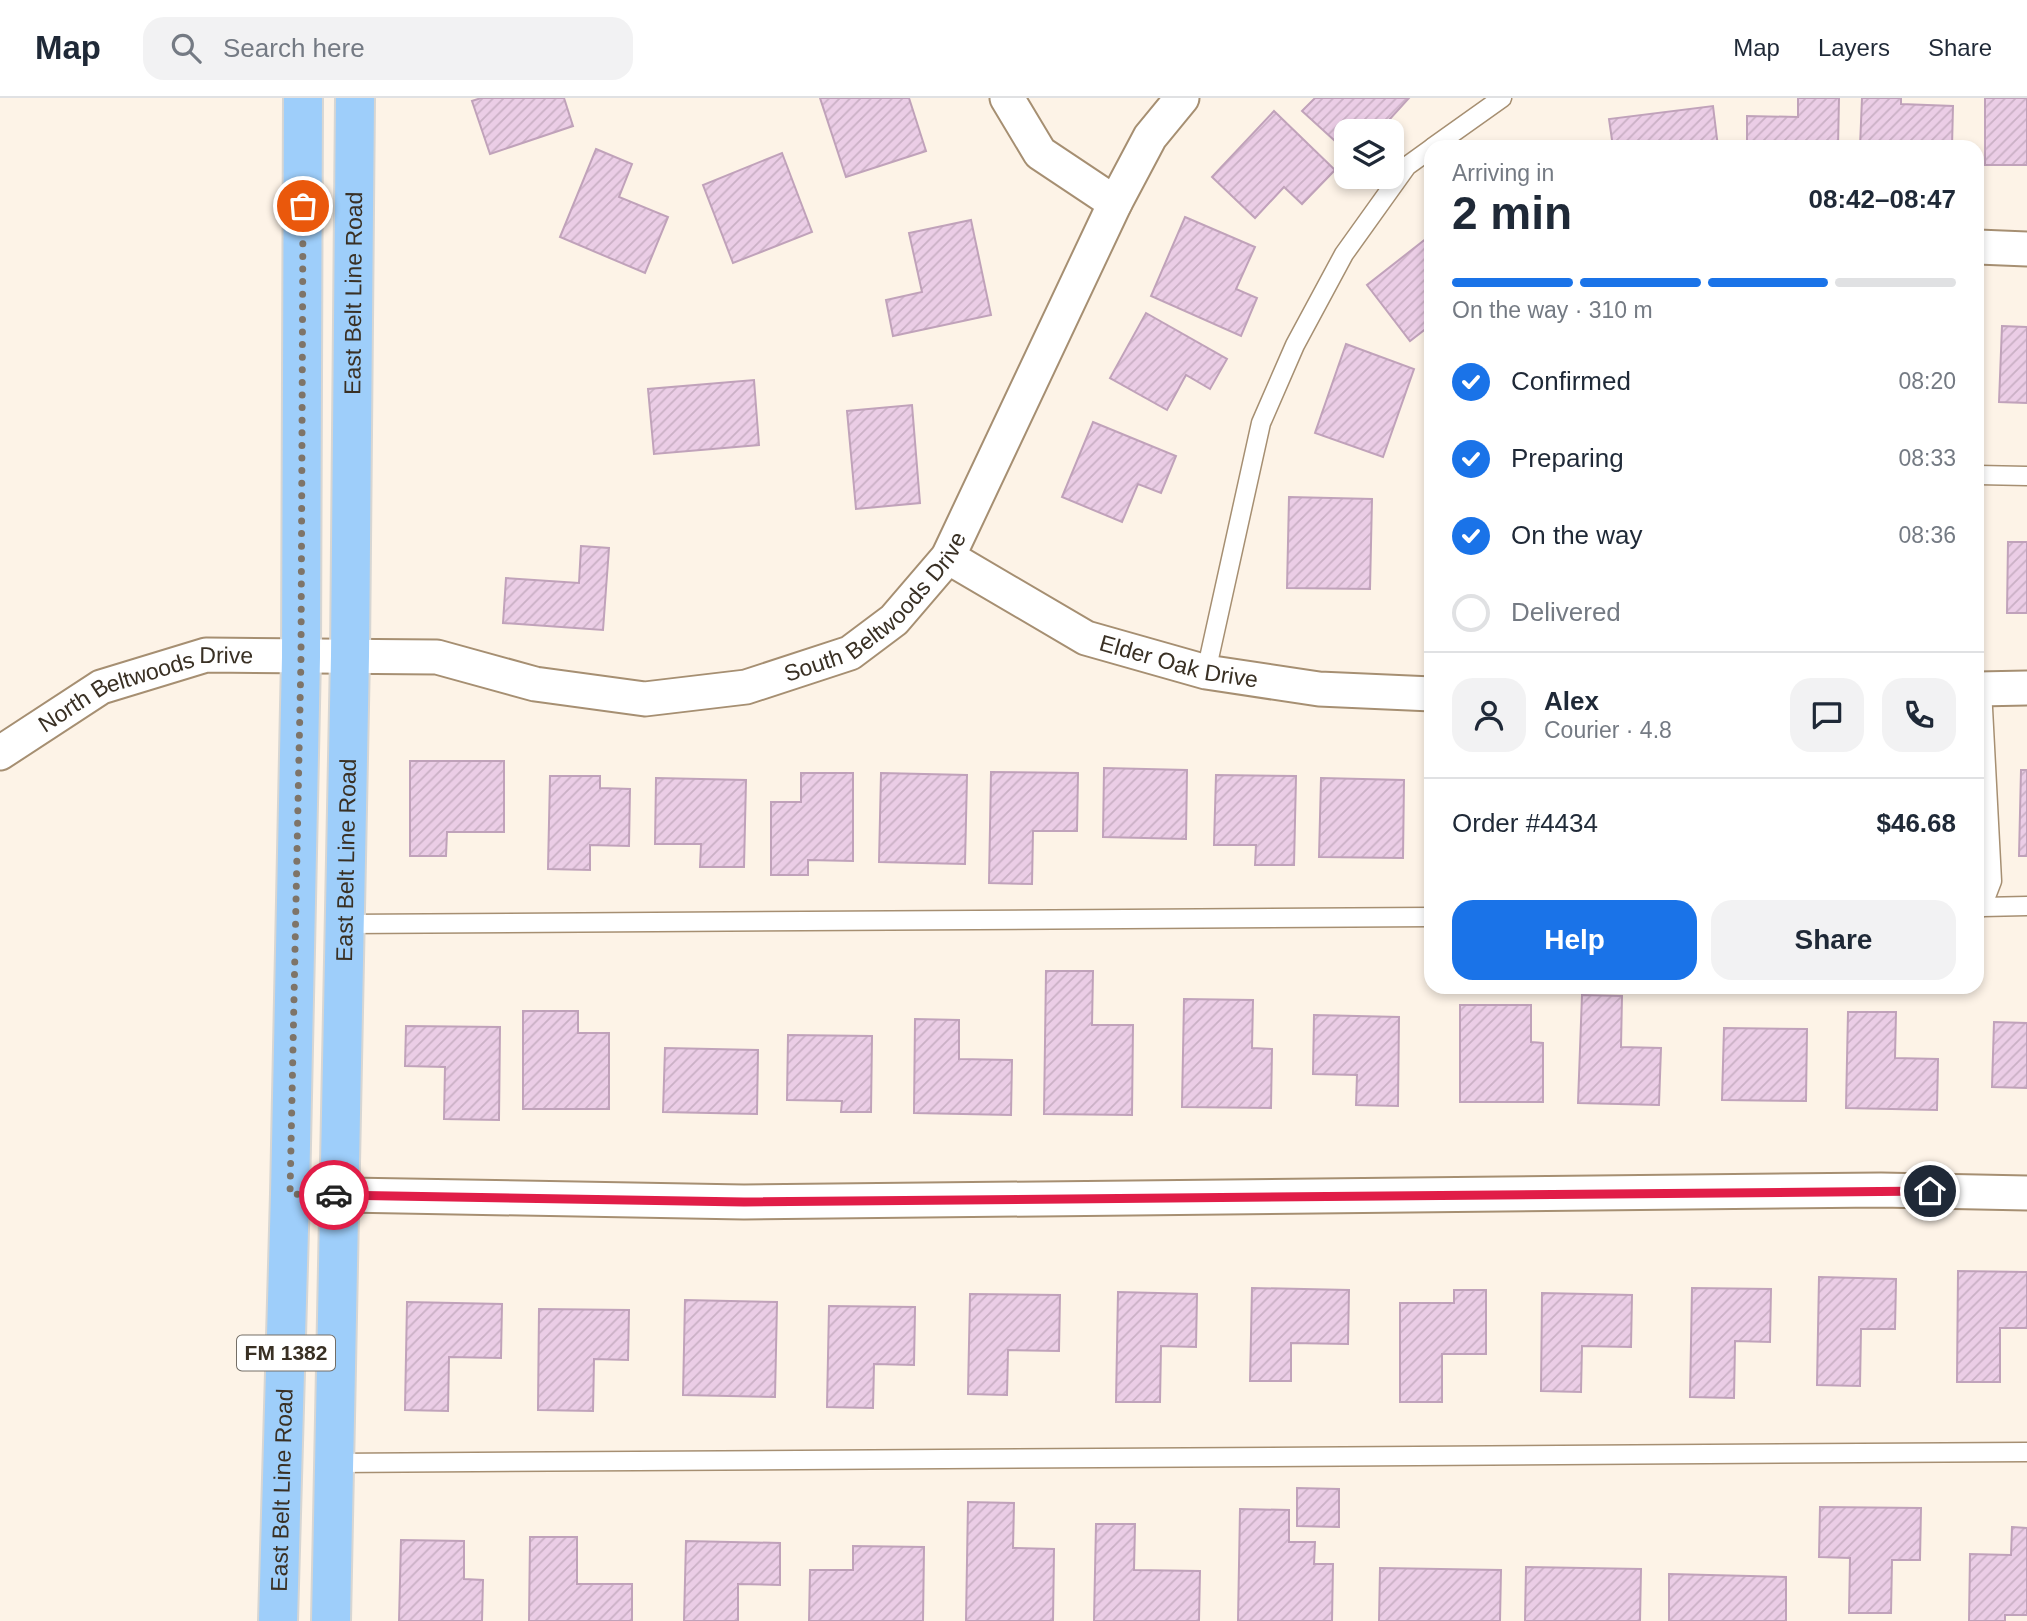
<!DOCTYPE html>
<html lang="en">
<head>
<meta charset="utf-8">
<style>
	body { margin:0; font-family:Helvetica,sans-serif; background:#f2f2f3; color:#1f2937; height:100vh; display:flex; flex-direction:column; font-size:26px; white-space:nowrap }
	* { box-sizing:border-box; margin:0 }
	p { font-size:23px; color:#747a83 }
	.icon { flex:none; width:38px; height:38px; fill:none; stroke:currentColor; stroke-width:2; stroke-linecap:round; stroke-linejoin:round }
	.map { position:relative; flex:1; overflow:hidden }
	.details { position:absolute; left:1424px; top:42px; width:560px; height:854px; display:flex; flex-direction:column; background:#fff; border-radius:21px; box-shadow:0 4px 10px #0003 }
	.details>* { flex:none }
	.controls { position:absolute; left:1334px; top:21px; display:grid; gap:14px }
	.controls a { display:grid; place-items:center; width:70px; height:70px; border-radius:14px; background:#fff; box-shadow:0 4px 10px #0003; font-size:35px }
	.pin { position:absolute; display:grid; place-items:center; width:60px; height:60px; color:#fff; margin:-30px; border:4px solid #fff; border-radius:50%; box-shadow:0 2px 7px #0007 }
	.courier { position:absolute; display:grid; place-items:center; width:70px; height:70px; margin:-35px; border:5px solid #e11d48; border-radius:50%; background:#fff; color:#222; box-shadow:0 2px 9px #0007 }
	.head em { font-style:normal; font-weight:700 }
	.head div { display:flex; flex-direction:column-reverse }
	.head { display:flex; align-items:center; justify-content:space-between; height:119px; padding:0 28px }
	h1 { font-size:46px; font-weight:700; line-height:52px }
	.bar { display:grid; grid-template-columns:repeat(4,1fr); gap:10px 7px; align-content:center; height:84px; padding:0 28px }
	.bar i { height:9px; border-radius:5px; background:#e0e1e3 }
	.bar .active { background:#1a73e8 }
	.bar p { grid-column:span 4 }
	.line { display:flex; align-items:center; gap:18px; padding:0 28px; border-top:2px solid #e0e1e3 }
	.line div { flex:1 }
	.round { display:grid; place-items:center; flex:none; width:74px; height:74px; border-radius:21px; background:#f2f2f3 }
	ol { padding:0 28px; list-style:none }
	li { display:flex; align-items:center; gap:21px; height:77px }
	li p { margin-inline-start:auto }
	li .icon { padding:7px; border-radius:50%; background:#1a73e8; color:#fff; stroke-width:4 }
	li:last-child { color:#747a83 }
	li i { width:38px; height:38px; border:4px solid #e0e1e3; border-radius:50% }
	.button { display:flex; gap:14px; margin-top:auto; padding:14px 28px }
	.button a { flex:1; height:80px; border-radius:21px; background:#1a73e8; color:#fff; font-size:28px; font-weight:700; line-height:80px; text-align:center }
	.button a+a { background:#f2f2f3; color:#1f2937 }
	header { display:flex; align-items:center; gap:42px; box-sizing:border-box; height:98px; padding:0 35px; background:#fff; border-bottom:2px solid #e0e1e3 }
	header strong { font-size:33px }
	nav { display:flex; gap:38px; margin-inline-start:auto; font-size:24px }
	.search { width:490px; height:63px; background:#f2f2f3; display:flex; align-items:center; gap:18px; box-sizing:border-box; padding:0 24px; border-radius:21px; color:#747a83; font-size:26px }
	.map>svg:first-child { display:block }
	.building { fill:url(#building-hatch); stroke:#c0a2ba; stroke-width:2 }
	.lines { fill:none; stroke-linecap:round; stroke-linejoin:round }
	.service-casing { stroke:#a68f72; stroke-width:21 }
	.minor-casing { stroke:#a68f72; stroke-width:37 }
	.primary-casing { stroke:#d7d6d3; stroke-width:42 }
	.service { stroke:#fff; stroke-width:18 }
	.minor { stroke:#fff; stroke-width:33 }
	.primary { stroke:#9ecefa; stroke-width:38 }
	.done { stroke:#7e7468; stroke-width:7; stroke-dasharray:0 12.6 }
	.route { stroke:#e11d48; stroke-width:9 }
	.labels { text-anchor:middle; stroke-width:6; stroke-linejoin:round; paint-order:stroke }
	.shield { fill:#fff; stroke:#746e66; stroke-width:2 }
	.shield-label { font-size:21px; font-weight:bold; fill:#393024 }
	.street-label { font-size:23px; fill:#393024; stroke:#fff }
</style>
</head>
<body>
<header>
<strong>Map</strong>
<div class="search"><svg class="icon" aria-label="search" viewBox="0 0 24 24"><circle cx="10" cy="10" r="6"/><path d="M15 15l6 6"/></svg>Search here</div>
<nav><a>Map</a><a>Layers</a><a>Share</a></nav>
</header>
<div class="map">
<svg width="2027" height="1523" viewBox="0 0 2027 1523">
	<defs>
		<pattern id="building-hatch" width="6" height="6" patternUnits="userSpaceOnUse" patternTransform="scale(1.75)"><rect width="6" height="6" fill="#ebcde6"/><path d="M-1 1l2-2M0 6l6-6M5 7l2-2" fill="none" stroke="#cab0c5"/></pattern>
	</defs>
	<rect width="100%" height="100%" fill="#fdf3e7"/>
	<g class="building">
		<path d="M 481,0 L 564,0 L 573,28 L 490,56 L 472,3 Z"/>
		<path d="M 820,0 L 909,0 L 926,53 L 846,79 Z"/>
		<path d="M 1315,0 L 1409,0 L 1379,33 L 1346,33 L 1346,53 L 1302,13 Z"/>
		<path d="M 1798,0 L 1839,0 L 1838,49 L 1747,49 L 1747,18 L 1798,19 Z"/>
		<path d="M 1862,0 L 1901,0 L 1901,6 L 1953,8 L 1952,49 L 1860,49 Z"/>
		<rect x="1985" y="0" width="42" height="67"/>
		<path d="M 1713,8 L 1718,49 L 1613,49 L 1609,21 Z"/>
		<path d="M 1274,13 L 1335,72 L 1302,106 L 1284,89 L 1255,120 L 1212,79 Z"/>
		<path d="M 596,51 L 632,66 L 619,99 L 668,119 L 645,175 L 560,139 Z"/>
		<path d="M 782,55 L 812,134 L 733,165 L 703,87 Z"/>
		<path d="M 1185,119 L 1255,149 L 1236,191 L 1257,200 L 1241,238 L 1151,198 Z"/>
		<path d="M 971,122 L 991,217 L 893,238 L 886,202 L 922,194 L 909,135 Z"/>
		<path d="M 1432,136 L 1432,226 L 1410,243 L 1367,187 Z"/>
		<path d="M 1146,215 L 1227,261 L 1210,291 L 1186,277 L 1167,312 L 1110,280 Z"/>
		<path d="M 2002,228 L 2027,229 L 2027,305 L 1999,304 Z"/>
		<path d="M 1346,246 L 1414,271 L 1383,359 L 1315,335 Z"/>
		<path d="M 754,282 L 759,347 L 654,356 L 648,291 Z"/>
		<path d="M 912,307 L 920,405 L 856,411 L 847,313 Z"/>
		<path d="M 1093,324 L 1176,358 L 1161,395 L 1138,386 L 1122,424 L 1062,399 Z"/>
		<path d="M 1289,399 L 1372,401 L 1370,491 L 1287,490 Z"/>
		<path d="M 2008,444 L 2027,444 L 2027,515 L 2007,515 Z"/>
		<path d="M 581,448 L 609,450 L 603,532 L 503,525 L 506,480 L 579,485 Z"/>
		<path d="M 410,663 L 504,663 L 504,734 L 447,734 L 446,758 L 410,758 Z"/>
		<path d="M 1104,670 L 1187,672 L 1186,741 L 1103,739 Z"/>
		<path d="M 2021,672 L 2027,672 L 2027,758 L 2019,758 Z"/>
		<path d="M 991,674 L 1078,675 L 1077,733 L 1033,733 L 1032,786 L 989,785 Z"/>
		<path d="M 801,675 L 853,675 L 853,763 L 808,762 L 808,777 L 771,777 L 771,704 L 801,704 Z"/>
		<path d="M 881,675 L 967,677 L 965,766 L 879,764 Z"/>
		<path d="M 1216,677 L 1296,678 L 1294,767 L 1255,767 L 1256,747 L 1214,747 Z"/>
		<path d="M 550,678 L 600,678 L 600,690 L 630,691 L 629,748 L 590,747 L 590,772 L 548,771 Z"/>
		<path d="M 656,680 L 746,682 L 744,769 L 700,769 L 701,746 L 655,746 Z"/>
		<path d="M 1321,680 L 1404,682 L 1403,760 L 1319,759 Z"/>
		<path d="M 1046,873 L 1093,873 L 1092,927 L 1133,927 L 1132,1017 L 1044,1016 Z"/>
		<path d="M 1582,897 L 1622,898 L 1621,949 L 1661,950 L 1659,1007 L 1578,1005 Z"/>
		<path d="M 1184,901 L 1253,902 L 1252,950 L 1272,951 L 1271,1010 L 1182,1009 Z"/>
		<path d="M 1460,907 L 1531,907 L 1531,944 L 1543,945 L 1543,1004 L 1460,1004 Z"/>
		<path d="M 523,913 L 578,913 L 578,935 L 609,935 L 609,1011 L 523,1011 Z"/>
		<path d="M 1848,914 L 1896,914 L 1895,960 L 1938,961 L 1937,1012 L 1846,1010 Z"/>
		<path d="M 1314,917 L 1399,919 L 1398,1008 L 1356,1007 L 1357,977 L 1313,976 Z"/>
		<path d="M 915,921 L 959,922 L 959,961 L 1012,962 L 1011,1017 L 914,1015 Z"/>
		<path d="M 1994,924 L 2027,925 L 2027,990 L 1992,989 Z"/>
		<path d="M 406,928 L 500,929 L 499,1022 L 444,1021 L 445,969 L 405,968 Z"/>
		<path d="M 1724,930 L 1807,931 L 1806,1003 L 1722,1002 Z"/>
		<path d="M 788,937 L 872,938 L 871,1014 L 841,1014 L 842,1003 L 787,1002 Z"/>
		<path d="M 665,950 L 758,952 L 757,1016 L 663,1014 Z"/>
		<path d="M 1958,1173 L 2027,1174 L 2027,1230 L 2000,1230 L 2000,1284 L 1957,1284 Z"/>
		<path d="M 1819,1179 L 1896,1181 L 1895,1231 L 1861,1231 L 1860,1288 L 1817,1287 Z"/>
		<path d="M 1252,1190 L 1349,1192 L 1348,1246 L 1291,1245 L 1291,1283 L 1250,1283 Z"/>
		<path d="M 1692,1190 L 1771,1191 L 1770,1244 L 1735,1243 L 1734,1300 L 1690,1299 Z"/>
		<path d="M 1454,1192 L 1486,1192 L 1486,1256 L 1442,1256 L 1442,1304 L 1400,1304 L 1400,1205 L 1454,1205 Z"/>
		<path d="M 1118,1194 L 1197,1196 L 1196,1249 L 1161,1248 L 1160,1304 L 1116,1304 Z"/>
		<path d="M 1542,1195 L 1632,1197 L 1631,1249 L 1582,1248 L 1581,1294 L 1541,1293 Z"/>
		<path d="M 970,1196 L 1060,1197 L 1059,1253 L 1008,1252 L 1007,1297 L 968,1296 Z"/>
		<path d="M 685,1202 L 777,1204 L 775,1299 L 683,1297 Z"/>
		<path d="M 407,1204 L 502,1206 L 501,1260 L 449,1259 L 448,1313 L 405,1312 Z"/>
		<path d="M 829,1208 L 915,1209 L 914,1267 L 874,1266 L 873,1310 L 827,1309 Z"/>
		<path d="M 539,1211 L 629,1212 L 628,1262 L 594,1261 L 593,1313 L 538,1312 Z"/>
		<path d="M 1297,1390 L 1339,1391 L 1339,1429 L 1297,1428 Z"/>
		<path d="M 968,1404 L 1014,1405 L 1013,1450 L 1054,1451 L 1053,1523 L 966,1523 Z"/>
		<path d="M 1820,1409 L 1921,1410 L 1920,1462 L 1892,1462 L 1891,1515 L 1849,1515 L 1850,1460 L 1819,1459 Z"/>
		<path d="M 1240,1411 L 1289,1412 L 1289,1444 L 1315,1444 L 1314,1466 L 1333,1466 L 1332,1523 L 1238,1523 Z"/>
		<path d="M 1096,1426 L 1135,1426 L 1134,1472 L 1200,1473 L 1199,1523 L 1094,1523 Z"/>
		<path d="M 2012,1429 L 2027,1430 L 2027,1517 L 2005,1517 L 2005,1523 L 1969,1523 L 1970,1456 L 2011,1457 Z"/>
		<path d="M 530,1439 L 577,1439 L 577,1486 L 632,1486 L 632,1523 L 529,1523 Z"/>
		<path d="M 401,1442 L 464,1443 L 464,1481 L 483,1482 L 482,1523 L 399,1523 Z"/>
		<path d="M 686,1443 L 780,1445 L 780,1487 L 738,1486 L 738,1523 L 684,1523 Z"/>
		<path d="M 853,1448 L 924,1449 L 923,1523 L 809,1523 L 810,1472 L 853,1472 Z"/>
		<path d="M 1526,1469 L 1641,1471 L 1640,1523 L 1525,1523 Z"/>
		<path d="M 1380,1470 L 1501,1472 L 1500,1523 L 1379,1523 Z"/>
		<path d="M 1669,1476 L 1786,1479 L 1786,1523 L 1669,1523 Z"/>
	</g>
	<g class="lines">
		<defs>
			<g id="service">
				<path d="M 1433,49 L 1502,0"/>
				<path d="M 1978,377 L 2027,378"/>
				<path d="M 1206,574 L 1261,325 L 1295,247 L 1344,156 L 1407,68 L 1432,50"/>
				<path d="M 1982,809 L 2027,808"/>
				<path d="M 1978,810 L 1982,809 L 1992,783 L 1982,591"/>
				<path d="M 345,826 L 1432,819"/>
				<path d="M 334,1365 L 2027,1354"/>
			</g>
			<g id="minor">
				<path d="M 1007,0 L 1040,55 L 1115,105"/>
				<path d="M 1978,149 L 2027,151"/>
				<path id="s1" d="M 948,459 L 1086,540 L 1206,574 L 1319,591 L 1432,596"/>
				<path d="M 1978,591 L 2027,590"/>
				<path id="s2" d="M 0,655 L 101,589 L 206,557 L 437,559 L 535,586 L 645,601 L 746,589 L 850,555 L 894,522 L 948,459 L 1115,105 L 1150,39 L 1182,0"/>
				<path d="M 290,1096 L 744,1104 L 1881,1092 L 2027,1095"/>
			</g>
			<g id="primary">
				<path id="s3" d="M 278,1523 L 290,1096 L 301,559 L 303,0"/>
				<path id="s4" d="M 331,1523 L 350,558 L 355,0"/>
			</g>
		</defs>
		<use href="#service" class="service-casing"/>
		<use href="#minor" class="minor-casing"/>
		<use href="#primary" class="primary-casing"/>
		<use href="#service" class="service"/>
		<use href="#minor" class="minor"/>
		<use href="#primary" class="primary"/>
	</g>
	<g class="lines">
		<path class="done" d="M 303,108 L 301,559 L 290,1096 L 334,1097"/>
		<path class="route" d="M 334,1097 L 744,1104 L 1930,1093"/>
	</g>
	<g class="labels">
		<rect class="shield" x="237" y="1237.5" width="98" height="35" rx="5"/>
		<g class="shield-label">
			<text x="286" y="1262">FM 1382</text>
		</g>
		<g class="street-label">
			<text dy="8" stroke="none"><textPath href="#s4" startOffset="1328">East Belt Line Road</textPath></text>
			<text dy="8" stroke="none"><textPath href="#s2" startOffset="933">South Beltwoods Drive</textPath></text>
			<text dy="8" stroke="none"><textPath href="#s1" startOffset="256">Elder Oak Drive</textPath></text>
			<text dy="8" stroke="none"><textPath href="#s2" startOffset="163">North Beltwoods Drive</textPath></text>
			<text dy="8" stroke="none"><textPath href="#s4" startOffset="761">East Belt Line Road</textPath></text>
			<text dy="8" stroke="none"><textPath href="#s3" startOffset="131">East Belt Line Road</textPath></text>
		</g>
	</g>
</svg>
<div class="controls">
<a><svg class="icon" aria-label="layers" viewBox="0 0 24 24"><path d="M12 4l9 5-9 5-9-5zM3 14l9 5 9-5"/></svg></a>
</div>
<div class="pin" style="left:303px;top:108px;background:#ea580c"><svg class="icon" aria-label="bag" viewBox="0 0 24 24"><path d="M5 8h14l-1 12H6zM9 8a3 3 0 0 1 6 0"/></svg></div>
<div class="pin" style="left:1930px;top:1093px;background:#1f2937"><svg class="icon" aria-label="home" viewBox="0 0 24 24"><path d="M3 11l9-7 9 7M6 9v11h12V9"/></svg></div>
<div class="courier" style="left:334px;top:1097px"><svg class="icon" aria-label="car" viewBox="0 0 24 24"><path d="M5 17H2v-5l4-1 3-4h7l3 4 3 1v5h-3M9 17h6M6 11h13"/><circle cx="7" cy="17" r="2"/><circle cx="17" cy="17" r="2"/></svg></div>
<section class="details">
<div class="head"><div><h1>2 min</h1><p>Arriving in</p></div><em>08:42–08:47</em></div>
<div class="bar"><i class="active"></i><i class="active"></i><i class="active"></i><i></i><p>On the way · 310 m</p></div>
<ol>
<li><svg class="icon" aria-label="check" viewBox="0 0 24 24"><path d="M5 12l5 5 9-10"/></svg>Confirmed<p>08:20</p></li>
<li><svg class="icon" aria-label="check" viewBox="0 0 24 24"><path d="M5 12l5 5 9-10"/></svg>Preparing<p>08:33</p></li>
<li><svg class="icon" aria-label="check" viewBox="0 0 24 24"><path d="M5 12l5 5 9-10"/></svg>On the way<p>08:36</p></li>
<li><i></i>Delivered</li>
</ol>
<div class="line" style="height:126px"><a class="round"><svg class="icon" aria-label="person" viewBox="0 0 24 24"><circle cx="12" cy="8" r="4"/><path d="M4 21q1-7 8-7t8 7"/></svg></a><div><b>Alex</b><p>Courier · 4.8</p></div><a class="round"><svg class="icon" aria-label="chat" viewBox="0 0 24 24"><path d="M4 5h16v11H9l-5 4z"/></svg></a><a class="round"><svg class="icon" aria-label="phone" viewBox="0 0 24 24"><path d="M5 4h4l2 5-3 2q2 4 5 5l2-3 5 2v4C11 20 4 13 5 4z"/></svg></a></div>
<div class="line" style="height:91px"><div>Order #4434</div><b>$46.68</b></div>
<div class="button"><a>Help</a><a>Share</a></div>
</section>
</div>
</body>
</html>
